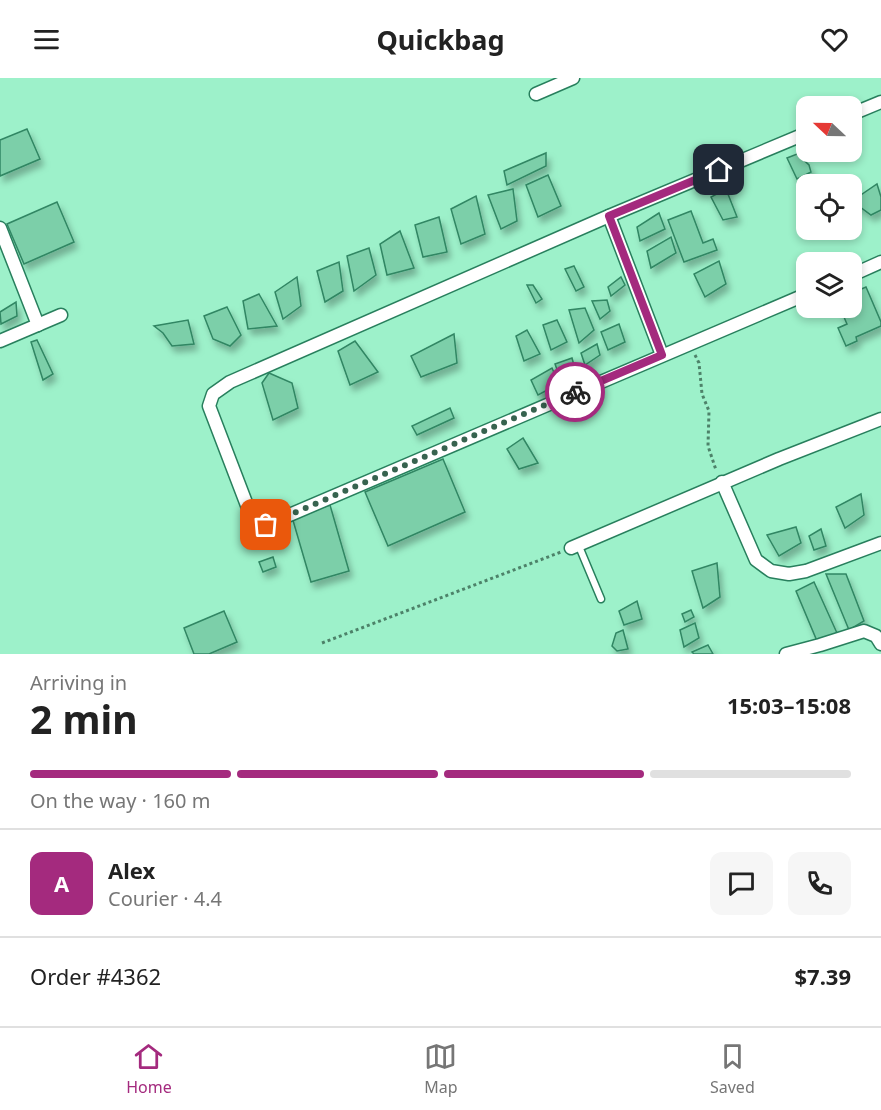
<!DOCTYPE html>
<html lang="en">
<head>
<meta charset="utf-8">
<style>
	body { margin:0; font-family:"Noto Sans",sans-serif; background:#f6f6f6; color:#222; height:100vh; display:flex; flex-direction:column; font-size:22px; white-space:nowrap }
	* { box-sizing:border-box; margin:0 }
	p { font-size:20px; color:#767676 }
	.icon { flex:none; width:33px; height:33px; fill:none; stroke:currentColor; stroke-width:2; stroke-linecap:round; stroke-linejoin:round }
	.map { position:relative; height:576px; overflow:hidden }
	.sheet { display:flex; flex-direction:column; background:#fff; flex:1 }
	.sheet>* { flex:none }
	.needle { width:39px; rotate:292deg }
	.tools { position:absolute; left:796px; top:18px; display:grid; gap:12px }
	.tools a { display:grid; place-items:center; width:66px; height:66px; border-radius:12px; background:#fff; box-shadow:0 3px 9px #0003; font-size:30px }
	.pin { position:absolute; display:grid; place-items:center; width:51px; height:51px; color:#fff; margin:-26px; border-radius:12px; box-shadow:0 3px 9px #0006 }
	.courier { position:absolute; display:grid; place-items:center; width:60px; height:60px; margin:-30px; border:4px solid #a42a7e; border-radius:50%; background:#fff; color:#222; box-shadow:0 2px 8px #0007 }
	.overview em { font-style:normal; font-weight:700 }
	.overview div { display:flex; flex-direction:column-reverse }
	.overview { display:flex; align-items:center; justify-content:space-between; height:102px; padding:0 30px }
	h1 { font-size:39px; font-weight:700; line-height:45px }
	.bar { display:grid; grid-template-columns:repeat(4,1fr); gap:9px 6px; align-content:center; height:72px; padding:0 30px }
	.bar i { height:8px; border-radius:4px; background:#e0e0e0 }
	.bar .active { background:#a42a7e }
	.bar p { grid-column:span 4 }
	.line { display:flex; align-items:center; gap:15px; padding:0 30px; border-top:2px solid #e0e0e0 }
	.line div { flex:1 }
	.round { display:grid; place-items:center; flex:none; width:63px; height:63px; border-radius:12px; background:#f6f6f6 }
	header { display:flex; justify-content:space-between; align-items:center; height:78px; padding:0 30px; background:#fff; font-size:27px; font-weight:700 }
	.dock { display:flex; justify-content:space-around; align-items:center; height:84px; border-top:2px solid #e0e0e0; background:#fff; font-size:16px; color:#767676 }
	.dock a { display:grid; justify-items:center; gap:3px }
	.dock .active { color:#a42a7e }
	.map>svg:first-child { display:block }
	.building { fill:#7ccfa9; stroke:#308663; stroke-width:1.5; filter:url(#shadow) }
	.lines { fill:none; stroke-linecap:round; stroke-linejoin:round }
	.service-casing { stroke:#287f5d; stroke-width:9 }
	.minor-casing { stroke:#287f5d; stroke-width:15 }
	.path { stroke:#4d8269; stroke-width:3; stroke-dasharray:3 3; stroke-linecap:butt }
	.service { stroke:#fff; stroke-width:6 }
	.minor { stroke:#fff; stroke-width:12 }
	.done { stroke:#37634f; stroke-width:6; stroke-dasharray:0 10.8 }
	.route { stroke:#a42a7e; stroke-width:8 }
</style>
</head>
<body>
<header><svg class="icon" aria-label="menu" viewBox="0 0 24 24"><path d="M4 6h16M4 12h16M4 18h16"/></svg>Quickbag<svg class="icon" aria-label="heart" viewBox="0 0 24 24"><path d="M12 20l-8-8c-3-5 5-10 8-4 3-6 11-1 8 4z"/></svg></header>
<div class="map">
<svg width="881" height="576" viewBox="0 0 881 576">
	<defs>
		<filter id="shadow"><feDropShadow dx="3.5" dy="6" stdDeviation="3" flood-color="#0004"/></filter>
	</defs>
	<rect width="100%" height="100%" fill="#9df1ca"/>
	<g class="building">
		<path d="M 27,51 L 40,81 L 0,98 L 0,62 Z"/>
		<path d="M 546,75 L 546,88 L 507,107 L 504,93 Z"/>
		<path d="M 797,76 L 809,87 L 811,94 L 797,101 L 787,80 Z"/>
		<path d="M 548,97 L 561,128 L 538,139 L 526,107 Z"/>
		<path d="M 877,106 L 881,119 L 881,132 L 871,137 L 852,123 Z"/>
		<path d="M 513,111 L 517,143 L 501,151 L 488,117 Z"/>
		<path d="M 726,111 L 737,139 L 723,142 L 711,119 Z"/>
		<path d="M 476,118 L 485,156 L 461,166 L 451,131 Z"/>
		<path d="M 57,124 L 74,164 L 24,186 L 7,146 Z"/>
		<path d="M 691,133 L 703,165 L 713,161 L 717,172 L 684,184 L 668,142 Z"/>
		<path d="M 659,135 L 665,151 L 640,163 L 637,149 Z"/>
		<path d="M 439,139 L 447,174 L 423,179 L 415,147 Z"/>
		<path d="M 400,153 L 414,190 L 387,197 L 380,166 Z"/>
		<path d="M 671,159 L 676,175 L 651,190 L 647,173 Z"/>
		<path d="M 369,170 L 376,197 L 354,213 L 347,178 Z"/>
		<path d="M 719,183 L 726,206 L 705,219 L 694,196 Z"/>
		<path d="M 339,184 L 343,213 L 325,224 L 317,193 Z"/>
		<path d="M 574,188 L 584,209 L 576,213 L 565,191 Z"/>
		<path d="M 297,199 L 301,228 L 283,241 L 275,214 Z"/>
		<path d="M 621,199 L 625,207 L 611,218 L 608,209 Z"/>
		<path d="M 527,207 L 533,207 L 542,221 L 536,225 Z"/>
		<path d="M 866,209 L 881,244 L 881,248 L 856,259 L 857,263 L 846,268 L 838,250 L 847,246 L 840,230 L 852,230 L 852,215 Z"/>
		<path d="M 259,216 L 277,248 L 248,251 L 243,223 Z"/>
		<path d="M 607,222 L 610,233 L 600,241 L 592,223 Z"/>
		<path d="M 16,224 L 17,238 L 1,246 L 0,234 Z"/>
		<path d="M 227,229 L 241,257 L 230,268 L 213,261 L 204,238 Z"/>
		<path d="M 585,230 L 594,252 L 579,265 L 569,232 Z"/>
		<path d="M 188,242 L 194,266 L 172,268 L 163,255 L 154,248 Z"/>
		<path d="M 557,242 L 567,264 L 551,272 L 543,247 Z"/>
		<path d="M 619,246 L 625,264 L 608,272 L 601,254 Z"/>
		<path d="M 527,252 L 540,276 L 524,283 L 516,258 Z"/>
		<path d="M 454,256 L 457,285 L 421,299 L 411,278 Z"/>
		<path d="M 37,262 L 53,296 L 43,302 L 31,264 Z"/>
		<path d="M 355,263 L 378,294 L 350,307 L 338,273 Z"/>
		<path d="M 597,266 L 600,277 L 585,287 L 581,275 Z"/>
		<path d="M 572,280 L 575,291 L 560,300 L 555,286 Z"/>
		<path d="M 552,290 L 559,306 L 538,317 L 531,302 Z"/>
		<path d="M 269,295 L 292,305 L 298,330 L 273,342 L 262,305 Z"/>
		<path d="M 450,330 L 454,340 L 417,357 L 412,348 Z"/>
		<path d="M 523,360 L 538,385 L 519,391 L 507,371 Z"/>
		<path d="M 443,381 L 465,434 L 388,468 L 365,414 Z"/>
		<path d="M 861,416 L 864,437 L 845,450 L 836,429 Z"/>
		<path d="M 330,427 L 349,493 L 311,504 L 292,439 Z"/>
		<path d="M 796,449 L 801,465 L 779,478 L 767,457 Z"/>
		<path d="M 821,451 L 826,468 L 814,472 L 809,458 Z"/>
		<path d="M 273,479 L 276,489 L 263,494 L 259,484 Z"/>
		<path d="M 717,485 L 720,519 L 703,530 L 692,493 Z"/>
		<path d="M 826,496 L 846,496 L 864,543 L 849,552 Z"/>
		<path d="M 814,504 L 837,555 L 817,563 L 796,513 Z"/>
		<path d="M 637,523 L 642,541 L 624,547 L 619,533 Z"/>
		<path d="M 691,532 L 694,539 L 685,544 L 682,536 Z"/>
		<path d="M 224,533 L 237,564 L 209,576 L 194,576 L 184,550 Z"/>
		<path d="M 695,545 L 699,560 L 684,569 L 680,552 Z"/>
		<path d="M 623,552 L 628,571 L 617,573 L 612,568 L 616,555 Z"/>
		<path d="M 708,567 L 713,576 L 694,576 L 692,574 Z"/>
	</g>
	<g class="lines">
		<defs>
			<path id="service" d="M 578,466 L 601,521"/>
			<g id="minor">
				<path d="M 536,16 L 573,0"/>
				<path d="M 852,36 L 881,24"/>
				<path d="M 807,55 L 609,138 L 230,304 L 213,316 L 209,328 L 253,443 L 260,447 L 266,447 L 807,216"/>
				<path d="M 609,138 L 662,277"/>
				<path d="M 0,150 L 38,247"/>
				<path d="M 852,197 L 881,184"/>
				<path d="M 0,263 L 61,237"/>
				<path d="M 722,404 L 756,482 L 771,493 L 789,496 L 806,493 L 881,465"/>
				<path d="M 571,470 L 779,381 L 881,341"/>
				<path d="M 786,576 L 820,567 L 864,553 L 876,558 L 881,566"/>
			</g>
		</defs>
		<use href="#service" class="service-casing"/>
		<use href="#minor" class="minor-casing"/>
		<g class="path">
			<path d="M 695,277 L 699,285 L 702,316 L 709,333 L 708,368 L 716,392"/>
			<path d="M 322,565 L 561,474"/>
		</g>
		<use href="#service" class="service"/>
		<use href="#minor" class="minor"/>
	</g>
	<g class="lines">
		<path class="done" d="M 266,447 L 575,314"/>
		<path class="route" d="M 575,314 L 662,277 L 609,138 L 719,92"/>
	</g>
</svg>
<div class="tools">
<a><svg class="needle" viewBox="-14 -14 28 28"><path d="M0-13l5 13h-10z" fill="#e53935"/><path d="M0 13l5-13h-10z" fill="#767676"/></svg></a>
<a><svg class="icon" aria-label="locate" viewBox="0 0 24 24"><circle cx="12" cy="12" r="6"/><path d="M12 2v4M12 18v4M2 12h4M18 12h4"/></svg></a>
<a><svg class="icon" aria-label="layers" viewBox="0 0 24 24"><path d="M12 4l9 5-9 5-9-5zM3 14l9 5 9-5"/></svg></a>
</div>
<div class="pin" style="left:266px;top:447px;background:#ea580c"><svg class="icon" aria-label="bag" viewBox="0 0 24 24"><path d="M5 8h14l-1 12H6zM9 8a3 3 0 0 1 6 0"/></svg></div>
<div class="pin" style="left:719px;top:92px;background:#1f2937"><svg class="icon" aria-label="home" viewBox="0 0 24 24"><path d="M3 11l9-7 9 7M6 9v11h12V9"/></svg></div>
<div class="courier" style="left:575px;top:314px"><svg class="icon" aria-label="bike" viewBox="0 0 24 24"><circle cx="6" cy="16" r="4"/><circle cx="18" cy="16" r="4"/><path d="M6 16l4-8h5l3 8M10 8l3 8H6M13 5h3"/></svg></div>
</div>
<section class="sheet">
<div class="overview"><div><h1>2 min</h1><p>Arriving in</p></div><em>15:03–15:08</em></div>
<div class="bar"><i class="active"></i><i class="active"></i><i class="active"></i><i></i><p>On the way · 160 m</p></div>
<div class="line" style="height:108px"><b class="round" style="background:#a42a7e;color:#fff">A</b><div><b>Alex</b><p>Courier · 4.4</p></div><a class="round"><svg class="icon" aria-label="chat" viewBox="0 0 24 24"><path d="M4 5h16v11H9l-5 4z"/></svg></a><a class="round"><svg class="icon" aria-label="phone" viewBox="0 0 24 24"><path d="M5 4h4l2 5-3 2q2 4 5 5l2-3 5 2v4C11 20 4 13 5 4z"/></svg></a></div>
<div class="line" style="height:78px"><div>Order #4362</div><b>$7.39</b></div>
</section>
<nav class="dock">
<a class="active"><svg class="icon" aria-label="home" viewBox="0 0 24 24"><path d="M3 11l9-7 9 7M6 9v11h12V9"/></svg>Home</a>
<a><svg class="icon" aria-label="map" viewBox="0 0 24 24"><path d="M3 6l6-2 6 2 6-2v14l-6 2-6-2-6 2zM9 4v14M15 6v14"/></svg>Map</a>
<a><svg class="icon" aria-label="saved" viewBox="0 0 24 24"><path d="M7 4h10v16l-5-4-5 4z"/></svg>Saved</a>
</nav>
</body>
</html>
